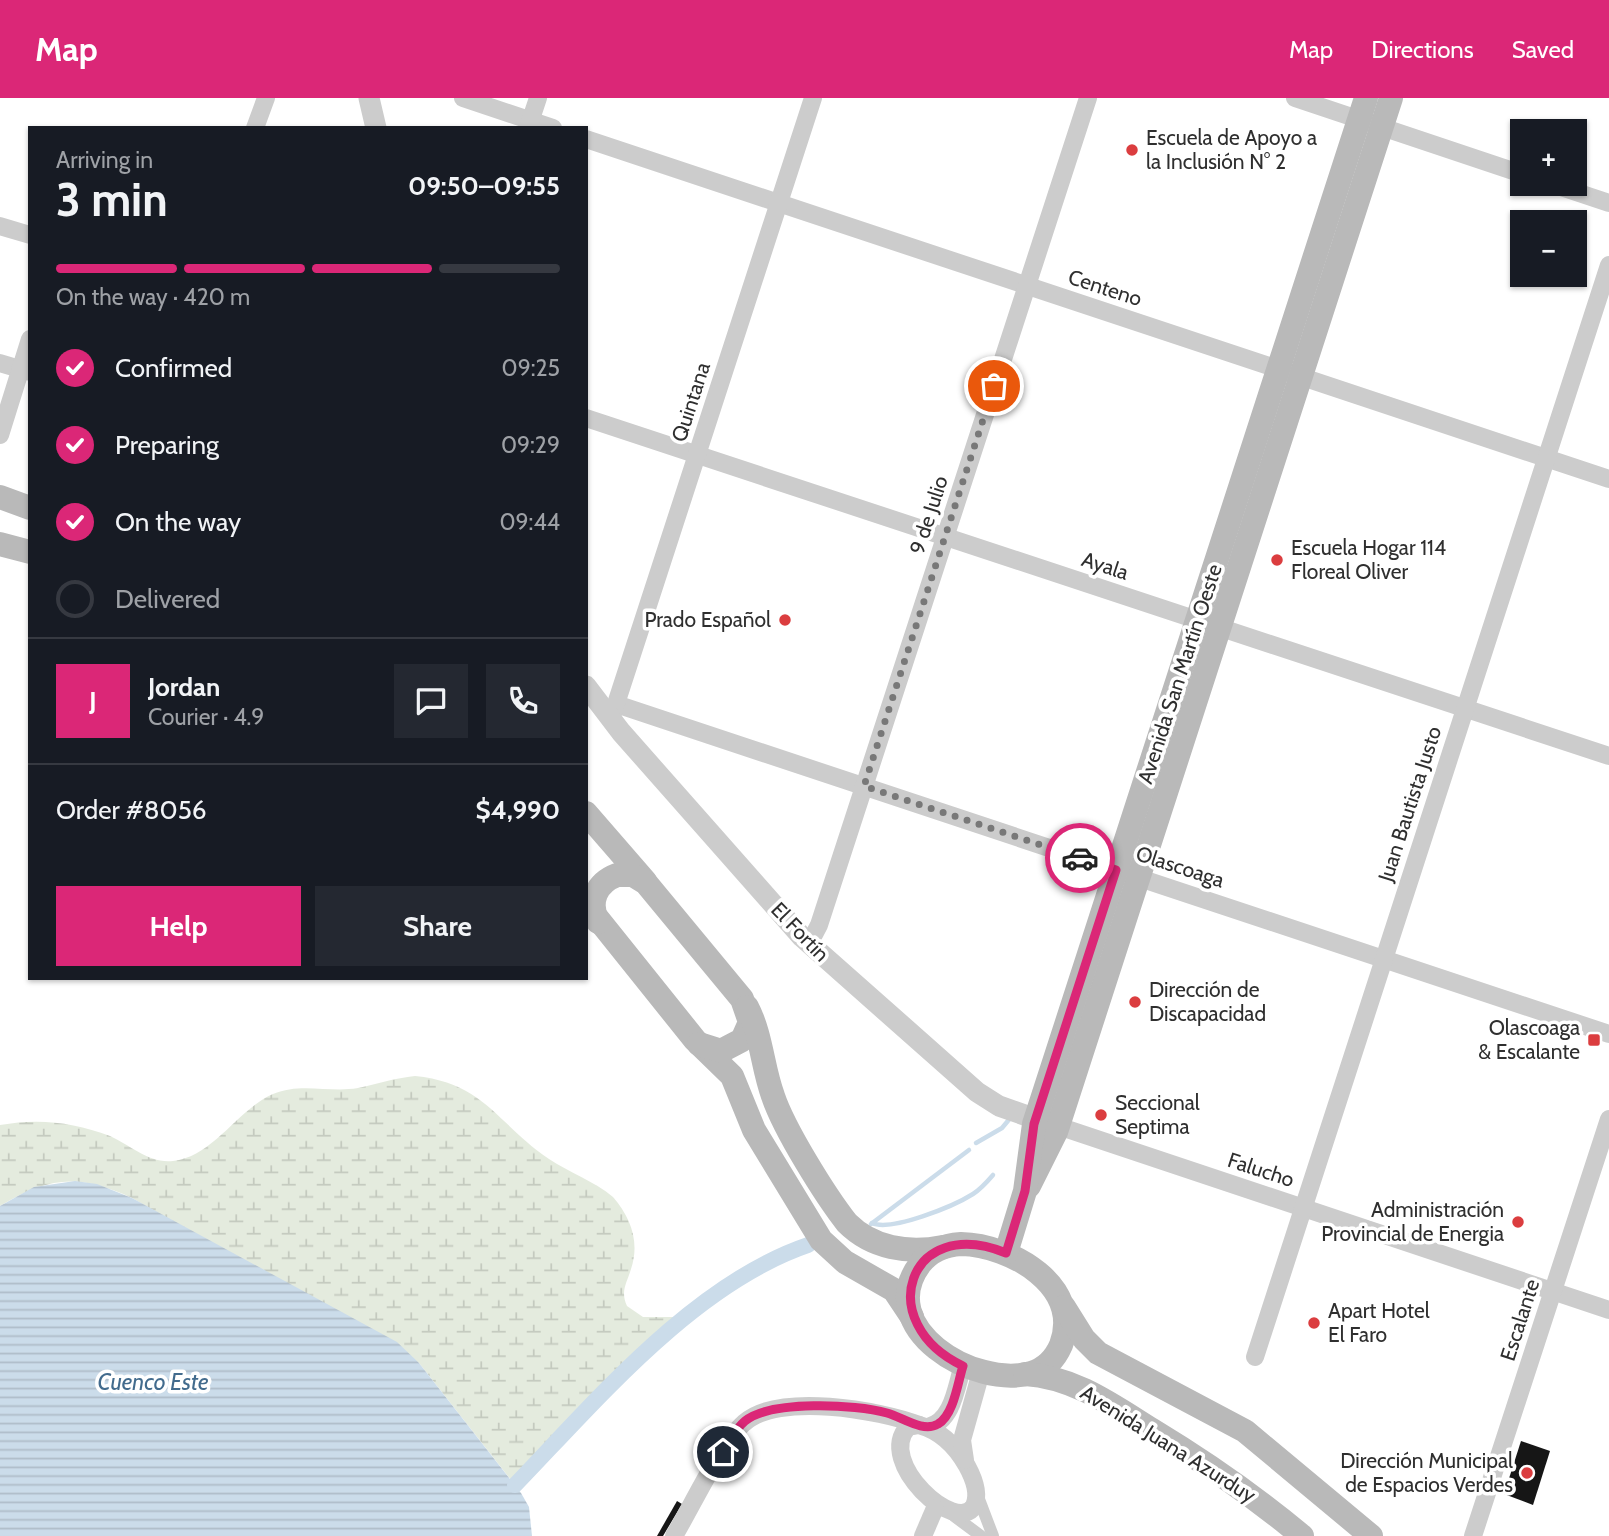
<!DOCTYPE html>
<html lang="en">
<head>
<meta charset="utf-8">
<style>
	body { margin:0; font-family:Cabin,sans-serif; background:#242831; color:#f1f3f6; height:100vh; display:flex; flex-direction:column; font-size:26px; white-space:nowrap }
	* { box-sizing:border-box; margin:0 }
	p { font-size:23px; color:#9ea1a6 }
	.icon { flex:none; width:38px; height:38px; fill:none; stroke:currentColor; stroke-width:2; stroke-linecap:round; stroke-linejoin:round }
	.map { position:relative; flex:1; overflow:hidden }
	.sheet { position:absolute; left:28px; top:28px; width:560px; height:854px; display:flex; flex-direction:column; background:#171b24; border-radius:0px; box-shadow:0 2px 5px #0004 }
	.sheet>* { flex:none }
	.buttons { position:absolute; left:1510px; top:21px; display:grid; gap:14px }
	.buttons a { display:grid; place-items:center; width:77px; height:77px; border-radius:0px; background:#171b24; box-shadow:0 2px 5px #0004; font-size:35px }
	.pin { position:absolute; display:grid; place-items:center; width:60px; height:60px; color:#fff; margin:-30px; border:4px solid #fff; border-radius:50%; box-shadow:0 2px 7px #0007 }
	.courier { position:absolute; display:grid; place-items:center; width:70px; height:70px; margin:-35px; border:5px solid #db2777; border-radius:50%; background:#fff; color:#222; box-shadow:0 2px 9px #0007 }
	.headline em { font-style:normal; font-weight:700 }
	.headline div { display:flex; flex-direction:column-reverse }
	.headline { display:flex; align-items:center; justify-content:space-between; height:119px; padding:0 28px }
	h1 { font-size:46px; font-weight:700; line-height:52px }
	.bar { display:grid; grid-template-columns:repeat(4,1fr); gap:10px 7px; align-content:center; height:84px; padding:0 28px }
	.bar i { height:9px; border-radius:5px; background:#363941 }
	.bar .on { background:#db2777 }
	.bar p { grid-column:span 4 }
	.line { display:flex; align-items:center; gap:18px; padding:0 28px; border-top:2px solid #363941 }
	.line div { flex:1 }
	.round { display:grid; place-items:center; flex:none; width:74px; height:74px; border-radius:0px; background:#242831 }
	ol { padding:0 28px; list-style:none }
	li { display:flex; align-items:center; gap:21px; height:77px }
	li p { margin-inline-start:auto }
	li .icon { padding:7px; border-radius:50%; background:#db2777; color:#fff; stroke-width:4 }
	li:last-child { color:#9ea1a6 }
	li i { width:38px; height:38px; border:4px solid #363941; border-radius:50% }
	.action { display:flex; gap:14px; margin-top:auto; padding:14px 28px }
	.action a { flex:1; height:80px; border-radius:0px; background:#db2777; color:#fff; font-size:28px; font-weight:700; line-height:80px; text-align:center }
	.action a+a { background:#242831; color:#f1f3f6 }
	header { display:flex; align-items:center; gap:42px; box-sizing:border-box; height:98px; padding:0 35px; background:#db2777; color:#fff }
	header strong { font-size:33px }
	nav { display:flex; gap:38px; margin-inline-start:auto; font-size:24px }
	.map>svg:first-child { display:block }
	.wetland { fill:url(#wetland-marsh) }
	.water { fill:url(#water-rules) }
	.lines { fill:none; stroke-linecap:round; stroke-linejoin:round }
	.stream { stroke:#cbdcea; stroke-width:4.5 }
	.canal { stroke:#cbdcea; stroke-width:16 }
	.building { fill:#161616 }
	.pedestrian { stroke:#ccc; stroke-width:12 }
	.minor { stroke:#ccc; stroke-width:18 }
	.tertiary { stroke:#ccc; stroke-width:21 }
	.secondary { stroke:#b9b9b9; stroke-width:24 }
	.done { stroke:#787878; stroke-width:7; stroke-dasharray:0 12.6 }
	.route { stroke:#db2777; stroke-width:9 }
	.poi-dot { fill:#db3d3f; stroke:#fff; stroke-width:2.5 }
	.labels { text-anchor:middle; stroke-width:7; stroke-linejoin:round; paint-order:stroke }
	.poi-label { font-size:21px; fill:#2f2f2f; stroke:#fff; text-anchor:start }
	.street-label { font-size:21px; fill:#2f2f2f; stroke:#fff }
	.water-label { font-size:23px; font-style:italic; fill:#426b8d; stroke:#fff }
</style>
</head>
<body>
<header>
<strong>Map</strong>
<nav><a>Map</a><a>Directions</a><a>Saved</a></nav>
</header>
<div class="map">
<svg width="1609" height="1438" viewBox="0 0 1609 1438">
	<defs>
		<pattern id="wetland-marsh" width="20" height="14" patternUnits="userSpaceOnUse" patternTransform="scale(1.75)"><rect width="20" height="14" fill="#e4ebde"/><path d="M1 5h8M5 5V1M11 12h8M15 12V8" fill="none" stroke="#c4cabf"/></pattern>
		<pattern id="water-rules" width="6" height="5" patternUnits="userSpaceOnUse" patternTransform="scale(1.75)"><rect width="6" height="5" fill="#cbdcea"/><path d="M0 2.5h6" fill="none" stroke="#afbdc9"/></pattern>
	</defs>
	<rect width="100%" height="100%" fill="#fff"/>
	<path class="wetland" d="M 415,978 C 485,985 497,1026 549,1061 C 570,1075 594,1083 613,1099 C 631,1120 640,1144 631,1171 C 627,1185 620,1193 627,1208 L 643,1219 L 687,1219 L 607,1291 L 515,1387 L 419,1265 L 132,1100 C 79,1076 50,1078 0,1108 L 0,1027 C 38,1020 74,1024 110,1038 C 130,1047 150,1066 173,1063 C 213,1059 238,1011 273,996 C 301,984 329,995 358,990 C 377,986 395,980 415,978 Z"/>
	<path class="water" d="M 75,1083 L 97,1086 L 132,1100 L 397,1244 L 419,1265 L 521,1395 L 529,1409 L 532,1438 L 0,1438 L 0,1108 L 34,1089 Z"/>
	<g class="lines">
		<g class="stream">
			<path d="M 976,1045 L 1002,1030 L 1012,1018"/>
			<path d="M 872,1125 C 891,1134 954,1108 973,1096 C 981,1091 987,1084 993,1077"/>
			<path d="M 871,1126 L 969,1052"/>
		</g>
		<path class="canal" d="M 515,1387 C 597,1302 694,1186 808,1147"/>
	</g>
	<g class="building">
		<path d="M 1521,1343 L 1550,1353 L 1533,1407 L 1504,1396 Z"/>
		<path d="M 677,1403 L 682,1406 L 663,1438 L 657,1438 Z"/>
	</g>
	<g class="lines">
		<g class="pedestrian">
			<path d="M 977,1396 L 993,1438"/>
			<path d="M 954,1418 L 981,1438"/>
		</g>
		<g class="minor">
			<path d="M 463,0 L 553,30"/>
			<path d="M 1295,0 L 1522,76"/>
			<path d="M 255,30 L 266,0"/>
			<path d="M 528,30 L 538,0"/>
			<path d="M 586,41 L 1609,381"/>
			<path d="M 1552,86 L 1609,105"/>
			<path d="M 0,128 L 30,137"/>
			<path d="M 0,265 L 30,274"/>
			<path d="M 586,320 L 1609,658"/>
			<path d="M 0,337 L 30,241"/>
			<path d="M 616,606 L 1609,936"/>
			<path d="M 613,615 L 813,0"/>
			<path d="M 809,846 L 819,827 L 1088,0"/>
			<path d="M 1058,1028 L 1609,1212"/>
			<path d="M 1255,1259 L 1609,167"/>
			<path d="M 919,1327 C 941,1333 956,1348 967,1368 C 973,1379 980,1395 974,1408 C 957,1438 875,1364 908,1329 Z"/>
			<path d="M 928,1329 C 953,1323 956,1289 963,1267"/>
			<path d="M 965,1362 L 962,1342 L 981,1274"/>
			<path d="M 674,1438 C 691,1410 722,1344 744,1325 C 778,1294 880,1312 919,1327"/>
			<path d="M 923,1438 L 935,1410"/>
			<path d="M 1473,1438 L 1609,1021"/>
		</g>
		<g class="tertiary">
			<path d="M 369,0 L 376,30"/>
			<path d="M 586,588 L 621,634 L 802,839 L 977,994 L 999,1008 L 1050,1026"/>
		</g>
		<g class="secondary">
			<path d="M 0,399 L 30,410"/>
			<path d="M 0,446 L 30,454"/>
			<path d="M 586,715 L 645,783"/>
			<path d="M 586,806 L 695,942 L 732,978 L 754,1032 L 821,1142 L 845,1164 L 894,1192 L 912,1219"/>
			<path d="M 598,824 C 588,804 596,785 617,777 L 633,777 L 646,785 L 742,901 L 750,924 L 742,942 L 721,953 L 699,946"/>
			<path d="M 747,909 C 762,938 762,968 773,998 C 784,1031 825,1097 847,1125 C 872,1150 908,1156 943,1149"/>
			<path d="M 1029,1088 L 1056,1034 L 1391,0"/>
			<path d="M 961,1146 C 1011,1147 1083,1188 1061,1247 C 1055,1261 1045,1271 1031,1275 C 974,1291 873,1230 920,1166 C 930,1153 945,1147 961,1146 Z"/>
			<path d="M 1006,1155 L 1025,1093 L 1034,1026 L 1366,0"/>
			<path d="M 1064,1209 L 1084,1241 L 1098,1255 L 1245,1333 L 1371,1438"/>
			<path d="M 1025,1276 C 1074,1279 1112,1307 1152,1332 C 1205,1364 1254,1398 1302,1438"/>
		</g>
	</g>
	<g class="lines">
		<path class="done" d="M 994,288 L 864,688 L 1080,760"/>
		<path class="route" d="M 723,1354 C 730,1344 735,1331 745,1323 C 771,1302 855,1306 887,1315 C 902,1319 923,1335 938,1326 C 954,1317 958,1283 963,1268 C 872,1225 908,1115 1006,1155 L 1025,1093 L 1034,1026 L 1116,772 L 1080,760"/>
	</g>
	<g class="poi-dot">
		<circle cx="1132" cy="52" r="7"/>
		<circle cx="1277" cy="462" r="7"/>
		<circle cx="785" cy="522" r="7"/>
		<circle cx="1135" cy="904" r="7"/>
		<rect x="1587" y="935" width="14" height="14" rx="3.5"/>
		<circle cx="1101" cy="1017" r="7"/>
		<circle cx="1518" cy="1124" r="7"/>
		<circle cx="1314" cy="1225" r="7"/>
		<circle cx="1527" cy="1375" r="7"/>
	</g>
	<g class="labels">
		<g class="poi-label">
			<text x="1146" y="47">Escuela de Apoyo a<tspan x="1146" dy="24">la Inclusión N° 2</tspan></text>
			<text x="1291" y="457">Escuela Hogar 114<tspan x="1291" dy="24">Floreal Oliver</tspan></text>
			<text x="771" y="529" text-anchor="end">Prado Español</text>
			<text x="1149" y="899">Dirección de<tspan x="1149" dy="24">Discapacidad</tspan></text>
			<text x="1580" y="937" text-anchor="end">Olascoaga<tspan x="1580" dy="24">&amp; Escalante</tspan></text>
			<text x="1115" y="1012">Seccional<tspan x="1115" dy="24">Septima</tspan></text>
			<text x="1504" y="1119" text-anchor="end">Administración<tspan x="1504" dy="24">Provincial de Energia</tspan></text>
			<text x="1328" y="1220">Apart Hotel<tspan x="1328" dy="24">El Faro</tspan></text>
			<text x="1513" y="1370" text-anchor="end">Dirección Municipal<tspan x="1513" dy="24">de Espacios Verdes</tspan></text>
		</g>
		<g class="street-label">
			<text transform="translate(1105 190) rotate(18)" y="7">Centeno</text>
			<text transform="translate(691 304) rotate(-72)" y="7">Quintana</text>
			<text transform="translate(929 417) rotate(-72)" y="7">9 de Julio</text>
			<text transform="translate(1105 468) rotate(18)" y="7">Ayala</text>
			<text transform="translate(1180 576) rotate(-72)" y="7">Avenida San Martín Oeste</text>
			<text transform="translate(1410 706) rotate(-72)" y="7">Juan Bautista Justo</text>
			<text transform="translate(1180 769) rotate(18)" y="7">Olascoaga</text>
			<text transform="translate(800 834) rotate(46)" y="7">El Fortín</text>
			<text transform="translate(1261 1072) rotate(18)" y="7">Falucho</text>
			<text transform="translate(1520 1222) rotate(-72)" y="7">Escalante</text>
			<text transform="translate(1168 1346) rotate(32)" y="7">Avenida Juana Azurduy</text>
		</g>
		<g class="water-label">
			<text x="153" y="1292">Cuenco Este</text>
		</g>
	</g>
</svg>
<div class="buttons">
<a>+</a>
<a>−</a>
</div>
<div class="pin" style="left:994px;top:288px;background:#ea580c"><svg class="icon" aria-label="bag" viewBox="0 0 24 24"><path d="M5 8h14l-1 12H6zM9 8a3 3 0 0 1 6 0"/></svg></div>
<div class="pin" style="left:723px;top:1354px;background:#1f2937"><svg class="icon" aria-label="home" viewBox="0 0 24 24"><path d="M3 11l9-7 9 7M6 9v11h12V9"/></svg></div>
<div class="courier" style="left:1080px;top:760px"><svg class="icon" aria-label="car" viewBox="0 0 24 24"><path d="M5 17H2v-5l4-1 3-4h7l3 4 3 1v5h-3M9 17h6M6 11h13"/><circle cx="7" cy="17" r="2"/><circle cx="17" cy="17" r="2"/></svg></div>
<section class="sheet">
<div class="headline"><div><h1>3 min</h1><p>Arriving in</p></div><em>09:50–09:55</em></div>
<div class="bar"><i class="on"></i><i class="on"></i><i class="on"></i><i></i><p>On the way · 420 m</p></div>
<ol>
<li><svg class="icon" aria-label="check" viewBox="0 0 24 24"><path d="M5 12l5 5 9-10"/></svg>Confirmed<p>09:25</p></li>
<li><svg class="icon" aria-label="check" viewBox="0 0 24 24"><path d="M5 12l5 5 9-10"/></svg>Preparing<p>09:29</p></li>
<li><svg class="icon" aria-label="check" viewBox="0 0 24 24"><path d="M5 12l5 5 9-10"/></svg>On the way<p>09:44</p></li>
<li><i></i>Delivered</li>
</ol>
<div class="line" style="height:126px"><b class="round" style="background:#db2777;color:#fff">J</b><div><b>Jordan</b><p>Courier · 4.9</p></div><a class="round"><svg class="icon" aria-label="chat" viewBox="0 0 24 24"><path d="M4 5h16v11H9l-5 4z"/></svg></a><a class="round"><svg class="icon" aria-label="phone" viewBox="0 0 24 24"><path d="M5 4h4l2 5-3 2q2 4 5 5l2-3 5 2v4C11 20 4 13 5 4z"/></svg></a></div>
<div class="line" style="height:91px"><div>Order #8056</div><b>$4,990</b></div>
<div class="action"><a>Help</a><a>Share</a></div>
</section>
</div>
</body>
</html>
